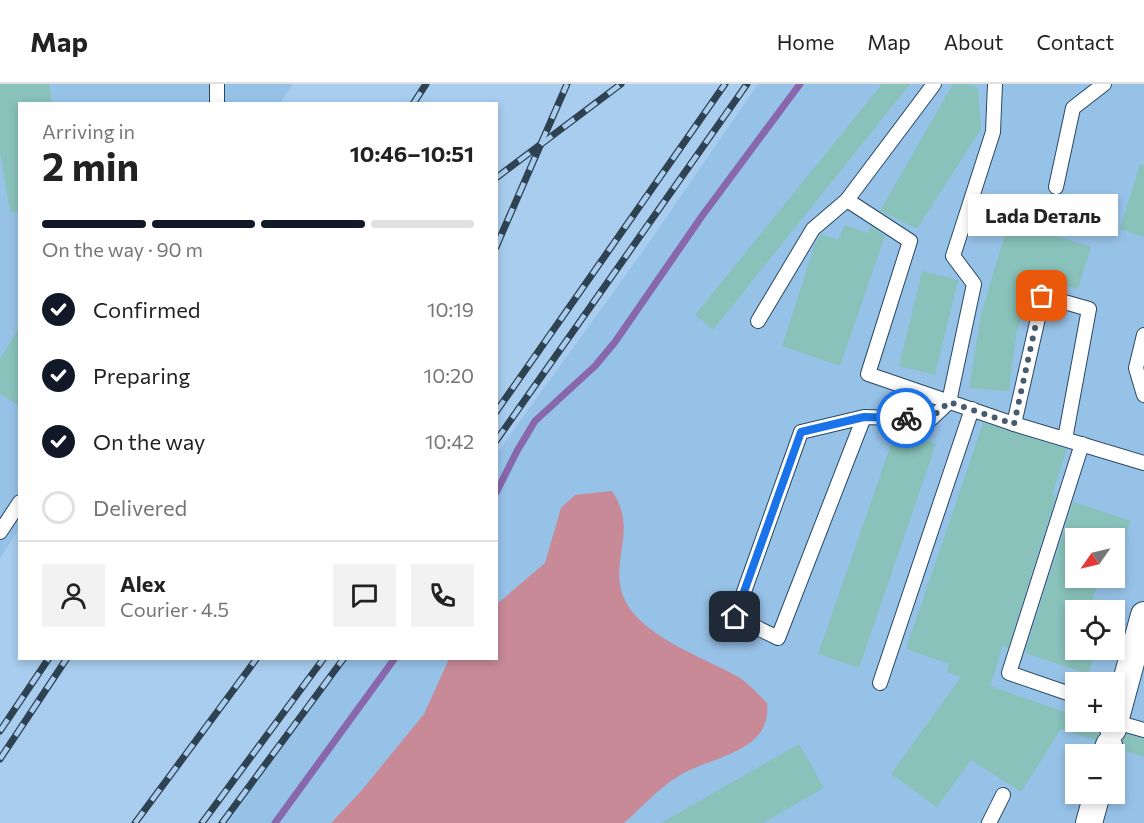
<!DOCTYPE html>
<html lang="en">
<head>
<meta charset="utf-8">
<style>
	body { margin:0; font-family:Commissioner,sans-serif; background:#f2f2f2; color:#222; height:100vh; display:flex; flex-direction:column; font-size:22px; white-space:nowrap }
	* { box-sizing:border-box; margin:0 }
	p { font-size:20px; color:#767676 }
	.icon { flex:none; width:33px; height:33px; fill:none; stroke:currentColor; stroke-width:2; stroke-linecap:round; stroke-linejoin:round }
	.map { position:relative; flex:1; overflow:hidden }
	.sheet { position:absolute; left:18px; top:18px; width:480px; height:558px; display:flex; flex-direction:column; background:#fff; border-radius:0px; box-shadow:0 3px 9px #0003 }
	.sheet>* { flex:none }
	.needle { width:39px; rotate:236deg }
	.controls { position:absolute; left:1065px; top:444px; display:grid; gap:12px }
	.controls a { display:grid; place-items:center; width:60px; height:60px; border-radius:0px; background:#fff; box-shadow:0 3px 9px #0003; font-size:30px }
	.pin { position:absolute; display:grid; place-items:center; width:51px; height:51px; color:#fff; margin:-26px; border-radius:12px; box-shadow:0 3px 9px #0006 }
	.courier { position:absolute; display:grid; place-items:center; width:60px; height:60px; margin:-30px; border:4px solid #1a73e8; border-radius:50%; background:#fff; color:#222; box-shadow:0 2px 8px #0007 }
	.bubble { position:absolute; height:42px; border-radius:0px; background:#fff; box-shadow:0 3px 9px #0003; font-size:20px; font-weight:700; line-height:42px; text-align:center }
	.headline em { font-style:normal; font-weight:700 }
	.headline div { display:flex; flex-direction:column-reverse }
	.headline { display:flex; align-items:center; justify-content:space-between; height:102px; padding:0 24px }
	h1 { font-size:39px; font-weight:700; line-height:45px }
	.bar { display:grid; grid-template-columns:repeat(4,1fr); gap:9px 6px; align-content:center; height:72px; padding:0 24px }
	.bar i { height:8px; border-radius:4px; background:#e0e0e0 }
	.bar .current { background:#111827 }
	.bar p { grid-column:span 4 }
	.line { display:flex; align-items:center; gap:15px; padding:0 24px; border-top:2px solid #e0e0e0 }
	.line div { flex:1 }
	.round { display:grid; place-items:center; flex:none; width:63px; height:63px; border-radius:0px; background:#f2f2f2 }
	ol { padding:0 24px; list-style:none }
	li { display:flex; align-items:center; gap:18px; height:66px }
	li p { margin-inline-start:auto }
	li .icon { padding:6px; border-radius:50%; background:#111827; color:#fff; stroke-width:4 }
	li:last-child { color:#767676 }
	li i { width:33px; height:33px; border:3px solid #e0e0e0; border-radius:50% }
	header { display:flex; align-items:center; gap:36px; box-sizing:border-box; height:84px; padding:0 30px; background:#fff; border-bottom:2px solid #e0e0e0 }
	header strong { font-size:28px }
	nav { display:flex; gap:33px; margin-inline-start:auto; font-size:21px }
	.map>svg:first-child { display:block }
	.built { fill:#97c2e8; fill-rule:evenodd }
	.green { fill:#c78a96 }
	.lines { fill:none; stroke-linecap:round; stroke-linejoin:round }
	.stream { stroke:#8867ac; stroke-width:7 }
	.building { fill:#88c2ba }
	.service-casing { stroke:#284964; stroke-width:16 }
	.minor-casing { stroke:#284964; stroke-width:28 }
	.service { stroke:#fff; stroke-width:14 }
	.minor { stroke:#fff; stroke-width:26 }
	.rail-casing { stroke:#2f4252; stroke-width:7 }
	.rail { stroke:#a8cdee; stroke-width:4.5; stroke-dasharray:14; stroke-linecap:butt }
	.done { stroke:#455b6e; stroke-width:6; stroke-dasharray:0 10.8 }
	.route { stroke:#1a73e8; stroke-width:8 }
</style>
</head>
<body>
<header>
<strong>Map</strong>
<nav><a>Home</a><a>Map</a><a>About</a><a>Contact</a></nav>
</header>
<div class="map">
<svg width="1144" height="739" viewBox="0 0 1144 739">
	<rect width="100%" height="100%" fill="#a8cdee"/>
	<g class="built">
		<path d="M 0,0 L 293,0 L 280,19 L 20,20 L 20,442 L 0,475 Z"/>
		<path d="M 758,0 L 1144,0 L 1144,739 L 226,739 L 346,575 L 496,574 L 497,369 L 641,170 ZM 1076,454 L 1114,454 L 1114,494 L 1076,494 ZM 1076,526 L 1114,526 L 1114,566 L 1076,566 ZM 1076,598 L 1114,598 L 1114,638 L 1076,638 ZM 1076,670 L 1114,670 L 1114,710 L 1076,710 Z"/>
	</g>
	<path class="green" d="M 612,407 C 638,445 611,473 622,509 C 636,552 705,573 740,594 C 750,601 759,611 767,619 C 773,669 709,672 677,693 C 658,705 641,724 624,739 L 331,739 L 362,706 L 424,630 L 449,575 L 496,574 L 497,520 L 545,479 L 561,424 L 575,411 Z"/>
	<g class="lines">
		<g class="stream">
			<path d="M 496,409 L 517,367 L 535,337 L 595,282 L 615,258 L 702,132 L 800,0"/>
			<path d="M 275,739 L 395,574"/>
		</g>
	</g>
	<g class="building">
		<path d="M 0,0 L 49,0 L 52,20 L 20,20 L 20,127 L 10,128 L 0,68 Z"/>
		<path d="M 882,0 L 910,0 L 713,246 L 695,231 Z"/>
		<path d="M 953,0 L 969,0 L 978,4 L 981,45 L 917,145 L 880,127 Z"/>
		<path d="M 1140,80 L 1144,81 L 1144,153 L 1120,145 Z"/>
		<path d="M 1009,137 L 1091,163 L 1078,205 L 1034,192 L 1016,252 L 1009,307 L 969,304 L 981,230 Z"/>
		<path d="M 845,141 L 867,149 L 871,142 L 885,152 L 840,282 L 782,262 L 815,160 L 821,150 L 838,156 Z"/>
		<path d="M 922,187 L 958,196 L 935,291 L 899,282 Z"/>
		<path d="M 20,242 L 20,322 L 0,310 L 0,275 Z"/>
		<path d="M 983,339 L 1067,365 L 1052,411 L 1056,412 L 1008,564 L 1003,562 L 990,602 L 1076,632 L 1076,638 L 1099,640 L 1099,650 L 1095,656 L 1061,645 L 1021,708 L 971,676 L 937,723 L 891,690 L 961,593 L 947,588 L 949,580 L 906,565 Z"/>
		<path d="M 896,346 L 936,360 L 859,584 L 818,570 Z"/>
		<path d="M 1073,418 L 1131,437 L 1125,454 L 1076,454 L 1076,494 L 1100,494 L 1089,526 L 1076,526 L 1076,566 L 1096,566 L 1088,590 L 1025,569 Z"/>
		<path d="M 1127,650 L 1144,655 L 1144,673 L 1123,666 L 1123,656 Z"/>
		<path d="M 799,660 L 824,704 L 763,739 L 661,739 Z"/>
	</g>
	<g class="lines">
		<defs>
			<g id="service">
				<path d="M 934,0 L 847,116 L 910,157 L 868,290 L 1014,340"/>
				<path d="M 217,20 L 217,0"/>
				<path d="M 1056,103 L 1073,24 L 1104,0"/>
				<path d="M 758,237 L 813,145 L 847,116"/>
				<path d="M 1144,251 L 1136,284 L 1144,311"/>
				<path d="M 864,333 L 778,554 L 735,533 L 801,348 L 864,333 L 931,335 L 949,318 L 974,200 L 953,172 L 993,48 L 995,0"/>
				<path d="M 1065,355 L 1089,225 L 1043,212 L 1014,340 L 1144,379"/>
				<path d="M 0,448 L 20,418"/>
				<path d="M 880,599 L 972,325"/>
				<path d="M 1076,612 L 1009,589 L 1082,360"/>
				<path d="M 1116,638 L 1144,646"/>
				<path d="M 989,739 L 1003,711"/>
			</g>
			<g id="minor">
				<path d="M 1113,645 L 1144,531"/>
				<path d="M 1106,670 L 1109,661"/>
				<path d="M 1089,739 L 1097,710"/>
			</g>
		</defs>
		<use href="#service" class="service-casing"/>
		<use href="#minor" class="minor-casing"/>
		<use href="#service" class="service"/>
		<use href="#minor" class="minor"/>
		<defs>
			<g id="rail">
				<path d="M 413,20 L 426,0"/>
				<path d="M 496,94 L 621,0"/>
				<path d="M 496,163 L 567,0"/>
				<path d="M 496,328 L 725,0"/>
				<path d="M 496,357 L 747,0"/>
				<path d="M 0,647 L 49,574"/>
				<path d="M 0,675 L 67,574"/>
				<path d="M 135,739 L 257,574"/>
				<path d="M 202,739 L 324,574"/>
				<path d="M 222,739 L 344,574"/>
			</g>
		</defs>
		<use href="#rail" class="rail-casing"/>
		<use href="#rail" class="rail"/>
	</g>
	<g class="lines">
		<path class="done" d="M 906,334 L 931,334 L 949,318 L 1014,340 L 1042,212"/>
		<path class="route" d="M 735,533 L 801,348 L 864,333 L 906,334"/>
	</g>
</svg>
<div class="controls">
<a><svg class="needle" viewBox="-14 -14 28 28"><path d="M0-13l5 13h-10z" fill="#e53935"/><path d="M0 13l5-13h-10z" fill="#767676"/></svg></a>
<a><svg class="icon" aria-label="locate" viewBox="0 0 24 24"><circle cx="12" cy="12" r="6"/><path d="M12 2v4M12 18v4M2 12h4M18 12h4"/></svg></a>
<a>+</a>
<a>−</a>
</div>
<div class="pin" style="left:1042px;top:212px;background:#ea580c"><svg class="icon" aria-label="bag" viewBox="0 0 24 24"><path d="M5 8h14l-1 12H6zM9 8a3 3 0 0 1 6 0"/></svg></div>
<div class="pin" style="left:735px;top:533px;background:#1f2937"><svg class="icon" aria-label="home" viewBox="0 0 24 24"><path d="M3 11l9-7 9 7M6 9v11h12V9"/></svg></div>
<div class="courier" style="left:906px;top:334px"><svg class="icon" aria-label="bike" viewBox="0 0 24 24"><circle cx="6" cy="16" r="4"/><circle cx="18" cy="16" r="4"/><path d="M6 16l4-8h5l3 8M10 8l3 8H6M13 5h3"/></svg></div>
<div class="bubble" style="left:968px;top:110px;width:150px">Lada Dеталь</div>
<section class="sheet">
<div class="headline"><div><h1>2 min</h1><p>Arriving in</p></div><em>10:46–10:51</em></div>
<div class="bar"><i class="current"></i><i class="current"></i><i class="current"></i><i></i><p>On the way · 90 m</p></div>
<ol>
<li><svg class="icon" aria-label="check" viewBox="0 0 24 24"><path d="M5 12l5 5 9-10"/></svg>Confirmed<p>10:19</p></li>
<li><svg class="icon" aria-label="check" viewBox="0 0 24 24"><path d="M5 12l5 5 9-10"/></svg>Preparing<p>10:20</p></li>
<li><svg class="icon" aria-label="check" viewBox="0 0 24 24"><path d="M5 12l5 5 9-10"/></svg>On the way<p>10:42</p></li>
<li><i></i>Delivered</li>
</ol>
<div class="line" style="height:108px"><a class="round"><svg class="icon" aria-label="person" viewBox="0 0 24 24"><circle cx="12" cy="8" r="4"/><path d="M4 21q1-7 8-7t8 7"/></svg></a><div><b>Alex</b><p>Courier · 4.5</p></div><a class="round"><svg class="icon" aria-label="chat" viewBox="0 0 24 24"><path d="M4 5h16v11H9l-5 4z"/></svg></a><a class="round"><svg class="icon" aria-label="phone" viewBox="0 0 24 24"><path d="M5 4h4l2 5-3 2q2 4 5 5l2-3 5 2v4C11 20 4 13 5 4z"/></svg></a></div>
</section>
</div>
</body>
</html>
